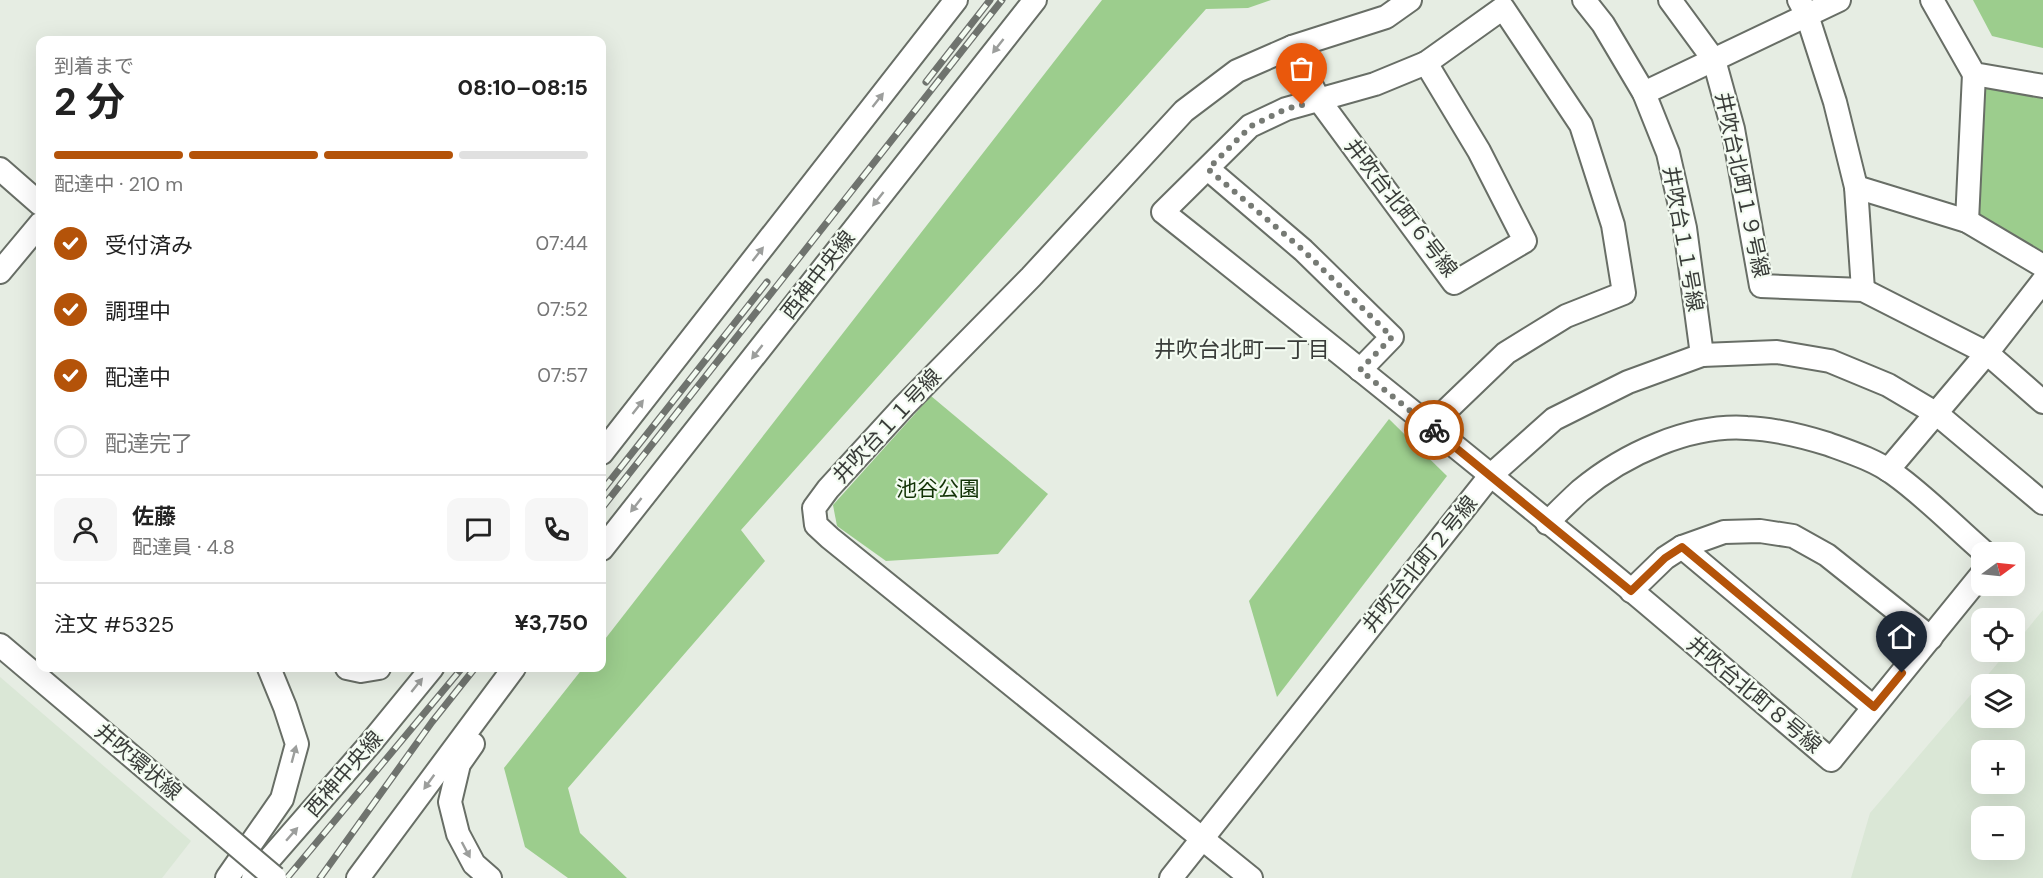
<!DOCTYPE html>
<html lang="ja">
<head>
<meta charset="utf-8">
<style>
	body { margin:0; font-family:"DM Sans","Noto Sans JP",sans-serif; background:#f6f6f6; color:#222; height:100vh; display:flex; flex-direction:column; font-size:22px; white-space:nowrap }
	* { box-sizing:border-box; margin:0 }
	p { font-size:20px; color:#767676 }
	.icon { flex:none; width:33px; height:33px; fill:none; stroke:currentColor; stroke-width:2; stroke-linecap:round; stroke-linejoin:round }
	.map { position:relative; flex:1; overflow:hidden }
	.details { position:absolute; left:36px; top:36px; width:570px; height:636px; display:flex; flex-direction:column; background:#fff; border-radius:12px; box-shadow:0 6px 24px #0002 }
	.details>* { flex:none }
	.needle { width:39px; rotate:75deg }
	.fabs { position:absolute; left:1971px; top:542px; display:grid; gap:12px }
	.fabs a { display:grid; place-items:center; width:54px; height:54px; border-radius:12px; background:#fff; box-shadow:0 6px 24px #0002; font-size:30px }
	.pin { position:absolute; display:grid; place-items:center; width:51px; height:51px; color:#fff; margin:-62px -26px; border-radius:50% 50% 50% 0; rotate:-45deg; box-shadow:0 0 6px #0007 }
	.pin .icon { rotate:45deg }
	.courier { position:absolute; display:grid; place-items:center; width:60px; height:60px; margin:-30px; border:4px solid #b45309; border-radius:50%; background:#fff; color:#222; box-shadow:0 2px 8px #0007 }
	.summary em { font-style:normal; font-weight:700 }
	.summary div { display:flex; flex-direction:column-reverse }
	.summary { display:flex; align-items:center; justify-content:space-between; height:102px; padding:0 18px }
	h1 { font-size:39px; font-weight:700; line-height:45px }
	.bar { display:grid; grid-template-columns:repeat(4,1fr); gap:9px 6px; align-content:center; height:72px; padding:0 18px }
	.bar i { height:8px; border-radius:4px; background:#e0e0e0 }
	.bar .on { background:#b45309 }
	.bar p { grid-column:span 4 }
	.line { display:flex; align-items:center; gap:15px; padding:0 18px; border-top:2px solid #e0e0e0 }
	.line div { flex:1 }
	.round { display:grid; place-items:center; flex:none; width:63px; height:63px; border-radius:12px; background:#f6f6f6 }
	ol { padding:0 18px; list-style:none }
	li { display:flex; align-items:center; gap:18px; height:66px }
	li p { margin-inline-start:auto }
	li .icon { padding:6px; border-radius:50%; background:#b45309; color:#fff; stroke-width:4 }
	li:last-child { color:#767676 }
	li i { width:33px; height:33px; border:3px solid #e0e0e0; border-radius:50% }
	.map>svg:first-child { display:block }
	.built { fill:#dae7d6; fill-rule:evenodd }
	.green { fill:#9ccd8d }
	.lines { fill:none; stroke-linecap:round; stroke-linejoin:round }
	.minor-casing { stroke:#686e66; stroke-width:26 }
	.minor { stroke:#fff; stroke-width:22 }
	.rail-casing { stroke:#6f736e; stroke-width:7 }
	.rail { stroke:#f3fbf1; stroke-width:4.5; stroke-dasharray:14; stroke-linecap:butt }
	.minor-bridge-casing { stroke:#686e66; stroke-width:26; stroke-linecap:butt }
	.minor-bridge { stroke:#fff; stroke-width:22 }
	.oneway { fill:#9c9e9c }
	.done { stroke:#767a74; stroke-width:6; stroke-dasharray:0 10.8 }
	.route { stroke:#b45309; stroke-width:8 }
	.labels { text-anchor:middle; stroke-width:4.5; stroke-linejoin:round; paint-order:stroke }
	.street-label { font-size:21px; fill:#393c39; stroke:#f3fbf1 }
	.park-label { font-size:21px; fill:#123306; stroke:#f3fbf1 }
	.neighbourhood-label { font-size:22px; fill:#393c39; stroke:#f3fbf1 }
</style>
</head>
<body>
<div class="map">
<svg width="2043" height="878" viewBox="0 0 2043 878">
	<rect width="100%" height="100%" fill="#e6ede3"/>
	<g class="built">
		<path d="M 2043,610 L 2043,878 L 1851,878 L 1870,813 L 2008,651 L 2014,651 L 2015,644 ZM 1982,684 L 2014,684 L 2014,717 L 1982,717 ZM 1982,750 L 2014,750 L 2014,783 L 1982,783 ZM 1982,816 L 2014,816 L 2014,849 L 1982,849 Z"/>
		<path d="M 0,677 L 191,841 L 162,878 L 0,878 Z"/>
	</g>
	<g class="green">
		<path d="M 1102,0 L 1271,0 L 1248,8 L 1206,9 L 741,530 L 765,561 L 568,788 L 580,833 L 627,878 L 568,878 L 525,847 L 504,768 L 583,668 L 602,668 L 602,643 Z"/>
		<path d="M 1973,0 L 2043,0 L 2043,48 L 1992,36 Z"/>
		<path d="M 1983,86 L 2043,96 L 2043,254 L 1979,216 Z"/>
		<path d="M 931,396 L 1048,494 L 998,554 L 886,561 L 837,526 L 833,505 Z"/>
		<path d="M 1389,419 L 1447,476 L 1277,697 L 1249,601 Z"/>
	</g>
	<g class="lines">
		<defs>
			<g id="minor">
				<path d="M 1584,0 L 1603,24 L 1644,93 L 1668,153 L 1685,228 L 1702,355"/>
				<path d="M 1670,0 L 1714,60 L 1733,129 L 1761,286 L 1863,290 L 1987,353 L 2043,402"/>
				<path d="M 1799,0 L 1807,15 L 1835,102 L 1856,187 L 1863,290"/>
				<path d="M 1932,0 L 1974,74 L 2043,86"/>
				<path d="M 1292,47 L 1319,100 L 1454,283 L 1525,241 L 1479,151 L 1426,63"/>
				<path d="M 1644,93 L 1839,0"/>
				<path d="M 0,169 L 40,204"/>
				<path d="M 1208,169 L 1303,250 L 1392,337 L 1360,370"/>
				<path d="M 1856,187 L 1967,221 L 2043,266"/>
				<path d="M 1967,221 L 1974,74"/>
				<path d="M 0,272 L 40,224"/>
				<path d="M 1430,426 L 1506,353 L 1566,316 L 1624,293 L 1613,225 L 1581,125 L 1503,8 L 1426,63 L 1375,84 L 1286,109 L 1250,126 L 1163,212 C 1320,337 1476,462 1631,590 C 1698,646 1764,704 1831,760 L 1982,574"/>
				<path d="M 602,453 L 956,0"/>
				<path d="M 1888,470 L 1987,353 L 2043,281"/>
				<path d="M 1547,523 C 1558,512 1569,501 1580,491 C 1624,454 1690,424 1747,428 C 1775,429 1802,436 1828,444 C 1850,452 1875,460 1894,474 C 1925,496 1955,527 1984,552"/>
				<path d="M 1682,547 L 1873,707"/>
				<path d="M 602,549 L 1035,0"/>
				<path d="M 1631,591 L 1665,558 L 1682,547 L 1724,532 L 1760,531 L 1793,536 L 1827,555 L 1931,638"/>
				<path d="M 0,645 L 208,821"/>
				<path d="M 347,668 L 361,671 L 379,668"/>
				<path d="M 473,744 L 459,764 L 450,802 L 458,834 L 474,864 L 490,878"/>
				<path d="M 227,878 L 282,799 L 297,744 L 285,707 L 269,668"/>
				<path d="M 253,878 L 369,745 L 432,668"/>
				<path d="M 358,878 L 514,668"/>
				<path d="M 1171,878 L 1490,476 L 1554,419 L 1628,382 L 1702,355 L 1777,352 L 1830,361 L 1888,385 L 1937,414 L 2043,503"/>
				<path d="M 1251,878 L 830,538 L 816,525 L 814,508 L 828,489 L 904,406 L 1031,277 L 1184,111 L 1237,71 L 1292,47 L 1386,17 L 1410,0"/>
			</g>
		</defs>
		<use href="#minor" class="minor-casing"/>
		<use href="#minor" class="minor"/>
		<defs>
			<g id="rail">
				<path d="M 926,82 L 990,0"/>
				<path d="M 602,491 L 767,282"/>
				<path d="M 602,508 L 1002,0"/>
				<path d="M 287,878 L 462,668"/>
				<path d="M 320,878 L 432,722 L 475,668"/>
			</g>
		</defs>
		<use href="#rail" class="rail-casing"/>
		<use href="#rail" class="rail"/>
		<defs>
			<path id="minor-bridge" d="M 208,821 L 275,878"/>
		</defs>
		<use href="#minor-bridge" class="minor-bridge-casing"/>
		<use href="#minor-bridge" class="minor-bridge"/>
	</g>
	<defs><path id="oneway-solid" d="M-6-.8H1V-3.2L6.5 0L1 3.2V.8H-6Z" transform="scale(1.5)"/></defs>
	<g class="oneway">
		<use href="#oneway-solid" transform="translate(998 46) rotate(128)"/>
		<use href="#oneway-solid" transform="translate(878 100) rotate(-52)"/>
		<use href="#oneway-solid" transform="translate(878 199) rotate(128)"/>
		<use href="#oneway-solid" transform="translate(758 254) rotate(-52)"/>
		<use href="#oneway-solid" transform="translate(757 352) rotate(128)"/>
		<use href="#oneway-solid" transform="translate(638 407) rotate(-52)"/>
		<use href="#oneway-solid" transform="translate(636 505) rotate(128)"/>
		<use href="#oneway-solid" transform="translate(417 685) rotate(-51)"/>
		<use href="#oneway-solid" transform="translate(294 754) rotate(-75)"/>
		<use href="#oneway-solid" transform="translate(429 782) rotate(126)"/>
		<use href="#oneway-solid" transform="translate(292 834) rotate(-49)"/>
		<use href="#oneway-solid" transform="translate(466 850) rotate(62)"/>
	</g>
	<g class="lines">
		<path class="done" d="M 1302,105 L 1286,109 L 1251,126 L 1208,169 L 1303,250 L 1392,337 L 1360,370 L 1434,430"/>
		<path class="route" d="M 1434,430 L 1631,591 L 1665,558 L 1682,547 L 1874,707 L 1902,673"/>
	</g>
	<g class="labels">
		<g class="street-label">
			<text transform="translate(1742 185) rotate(78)" y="7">井吹台北町１９号線</text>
			<text transform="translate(1401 208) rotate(52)" y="7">井吹台北町６号線</text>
			<text transform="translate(1683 239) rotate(80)" y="7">井吹台１１号線</text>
			<text transform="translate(818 275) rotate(-52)" y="7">西神中央線</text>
			<text transform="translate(887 426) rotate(-47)" y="7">井吹台１１号線</text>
			<text transform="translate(1420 564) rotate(-51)" y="7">井吹台北町２号線</text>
			<text transform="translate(1754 695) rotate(40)" y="7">井吹台北町８号線</text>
			<text transform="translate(138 762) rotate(40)" y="7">井吹環状線</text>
			<text transform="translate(344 774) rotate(-49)" y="7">西神中央線</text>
		</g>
		<g class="park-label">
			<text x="938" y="496">池谷公園</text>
		</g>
		<g class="neighbourhood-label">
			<text x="1242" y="357">井吹台北町一丁目</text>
		</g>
	</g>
</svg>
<div class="fabs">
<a><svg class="needle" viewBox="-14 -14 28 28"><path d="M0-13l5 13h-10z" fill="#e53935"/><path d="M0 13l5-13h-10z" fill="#767676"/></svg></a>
<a><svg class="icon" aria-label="locate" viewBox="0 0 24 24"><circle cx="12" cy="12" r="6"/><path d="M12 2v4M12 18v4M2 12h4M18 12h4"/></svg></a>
<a><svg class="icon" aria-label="layers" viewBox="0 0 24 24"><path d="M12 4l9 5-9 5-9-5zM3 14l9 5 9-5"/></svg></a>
<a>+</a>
<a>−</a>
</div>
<div class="pin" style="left:1302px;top:105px;background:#ea580c"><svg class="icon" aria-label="bag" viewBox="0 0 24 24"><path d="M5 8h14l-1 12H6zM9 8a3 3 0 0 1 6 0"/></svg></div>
<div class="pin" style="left:1902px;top:673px;background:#1f2937"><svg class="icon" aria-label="home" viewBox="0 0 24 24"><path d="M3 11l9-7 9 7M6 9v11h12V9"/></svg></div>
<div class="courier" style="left:1434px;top:430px"><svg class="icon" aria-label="bike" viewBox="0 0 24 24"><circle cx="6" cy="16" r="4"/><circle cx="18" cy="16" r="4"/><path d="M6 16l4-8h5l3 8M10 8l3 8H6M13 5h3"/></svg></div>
<section class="details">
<div class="summary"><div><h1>2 分</h1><p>到着まで</p></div><em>08:10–08:15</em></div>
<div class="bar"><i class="on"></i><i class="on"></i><i class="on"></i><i></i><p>配達中 · 210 m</p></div>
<ol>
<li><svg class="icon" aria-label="check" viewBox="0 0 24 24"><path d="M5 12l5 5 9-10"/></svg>受付済み<p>07:44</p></li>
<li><svg class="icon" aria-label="check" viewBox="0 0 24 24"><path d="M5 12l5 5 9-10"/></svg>調理中<p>07:52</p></li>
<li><svg class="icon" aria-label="check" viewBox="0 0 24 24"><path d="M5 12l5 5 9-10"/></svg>配達中<p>07:57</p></li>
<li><i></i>配達完了</li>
</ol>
<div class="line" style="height:108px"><a class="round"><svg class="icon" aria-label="person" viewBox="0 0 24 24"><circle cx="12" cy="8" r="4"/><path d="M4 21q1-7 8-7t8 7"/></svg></a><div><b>佐藤</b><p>配達員 · 4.8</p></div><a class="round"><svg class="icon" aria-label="chat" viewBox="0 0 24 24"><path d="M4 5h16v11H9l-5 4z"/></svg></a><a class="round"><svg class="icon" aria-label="phone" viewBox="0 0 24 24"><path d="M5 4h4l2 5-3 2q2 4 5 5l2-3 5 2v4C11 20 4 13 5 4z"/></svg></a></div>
<div class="line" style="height:78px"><div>注文 #5325</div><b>¥3,750</b></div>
</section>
</div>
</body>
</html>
